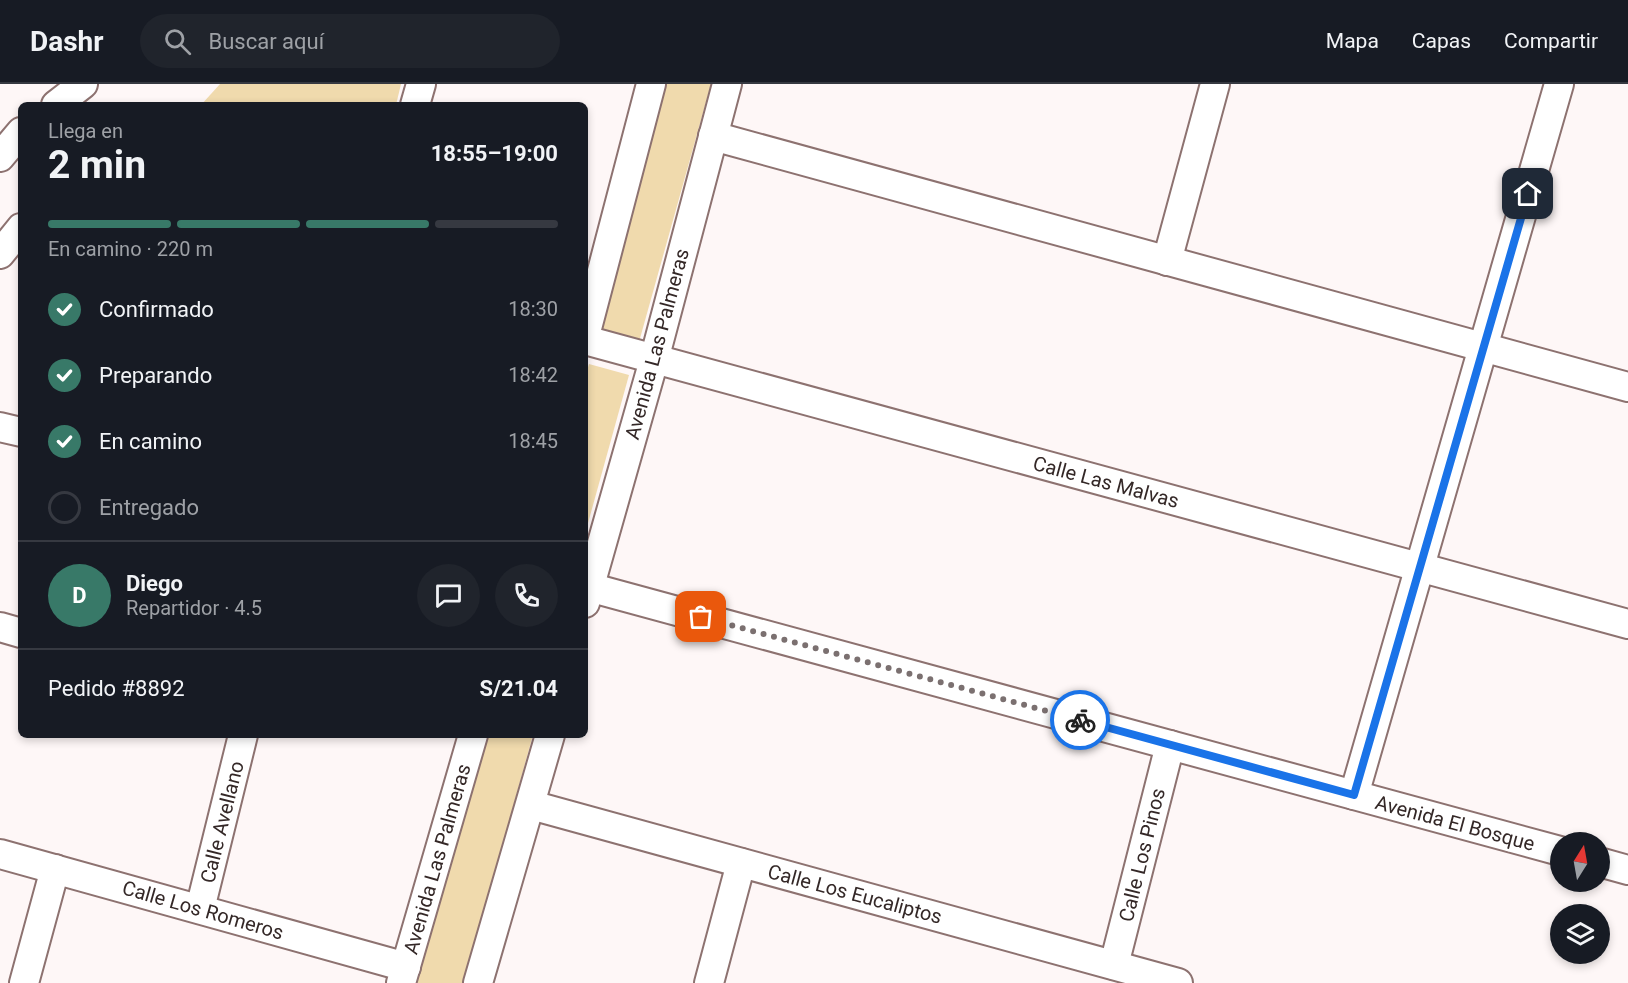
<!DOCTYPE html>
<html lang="es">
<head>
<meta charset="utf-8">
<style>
	body { margin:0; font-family:Roboto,sans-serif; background:#20242c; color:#f1f3f6; height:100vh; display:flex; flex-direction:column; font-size:22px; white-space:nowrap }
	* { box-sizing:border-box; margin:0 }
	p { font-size:20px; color:#9ea1a6 }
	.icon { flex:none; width:33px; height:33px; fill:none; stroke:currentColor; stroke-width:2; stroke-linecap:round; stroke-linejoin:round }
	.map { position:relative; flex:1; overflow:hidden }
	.panel { position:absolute; left:18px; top:18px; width:570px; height:636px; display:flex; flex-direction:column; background:#171b24; border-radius:9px; box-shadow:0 3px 9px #0003 }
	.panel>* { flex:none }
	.needle { width:39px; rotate:11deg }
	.buttons { position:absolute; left:1550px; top:748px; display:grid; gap:12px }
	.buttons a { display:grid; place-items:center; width:60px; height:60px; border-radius:50%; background:#171b24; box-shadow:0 3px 9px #0003; font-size:30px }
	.pin { position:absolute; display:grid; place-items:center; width:51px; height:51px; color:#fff; margin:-26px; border-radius:12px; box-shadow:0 3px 9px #0006 }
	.courier { position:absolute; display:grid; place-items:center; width:60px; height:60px; margin:-30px; border:4px solid #1a73e8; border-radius:50%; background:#fff; color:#222; box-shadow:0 2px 8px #0007 }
	.summary em { font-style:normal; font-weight:700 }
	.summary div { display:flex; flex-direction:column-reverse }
	.summary { display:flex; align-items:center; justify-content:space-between; height:102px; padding:0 30px }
	h1 { font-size:39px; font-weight:700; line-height:45px }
	.bar { display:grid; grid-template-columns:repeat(4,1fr); gap:9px 6px; align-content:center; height:72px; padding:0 30px }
	.bar i { height:8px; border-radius:4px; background:#363941 }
	.bar .on { background:#387968 }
	.bar p { grid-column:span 4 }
	.line { display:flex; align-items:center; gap:15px; padding:0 30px; border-top:2px solid #363941 }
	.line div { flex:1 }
	.round { display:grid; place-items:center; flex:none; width:63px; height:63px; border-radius:32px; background:#20242c }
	ol { padding:0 30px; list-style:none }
	li { display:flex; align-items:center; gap:18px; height:66px }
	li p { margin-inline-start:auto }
	li .icon { padding:6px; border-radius:50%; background:#387968; color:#fff; stroke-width:4 }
	li:last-child { color:#9ea1a6 }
	li i { width:33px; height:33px; border:3px solid #363941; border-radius:50% }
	header { display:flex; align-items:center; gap:36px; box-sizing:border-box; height:84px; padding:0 30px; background:#171b24; border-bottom:2px solid #363941 }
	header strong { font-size:28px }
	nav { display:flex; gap:33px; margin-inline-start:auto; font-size:21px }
	.search { width:420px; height:54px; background:#20242c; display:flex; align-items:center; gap:15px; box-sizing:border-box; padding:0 21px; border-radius:33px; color:#9ea1a6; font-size:22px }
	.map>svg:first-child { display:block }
	.green { fill:#f0daad }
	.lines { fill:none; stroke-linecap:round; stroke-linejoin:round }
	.minor-casing { stroke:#8d7270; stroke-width:32 }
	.minor { stroke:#fff; stroke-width:28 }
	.done { stroke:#7b7070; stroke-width:6; stroke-dasharray:0 10.8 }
	.route { stroke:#1a73e8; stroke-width:8 }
	.labels { text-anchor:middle; stroke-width:4.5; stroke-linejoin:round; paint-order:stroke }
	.street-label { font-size:20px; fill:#342827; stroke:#fff }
</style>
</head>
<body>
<header>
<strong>Dashr</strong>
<div class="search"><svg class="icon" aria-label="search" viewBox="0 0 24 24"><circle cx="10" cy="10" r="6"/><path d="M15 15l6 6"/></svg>Buscar aquí</div>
<nav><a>Mapa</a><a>Capas</a><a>Compartir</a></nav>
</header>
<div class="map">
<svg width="1628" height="899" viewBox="0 0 1628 899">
	<rect width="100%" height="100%" fill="#fef7f7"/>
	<g class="green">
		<path d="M 220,0 L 401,0 L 396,21 L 201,21 Z"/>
		<path d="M 664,0 L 711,0 L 639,258 L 599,247 Z"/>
		<path d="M 589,280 L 629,291 L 585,450 L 585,293 Z"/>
		<path d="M 484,651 L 533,651 L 464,899 L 415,899 Z"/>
	</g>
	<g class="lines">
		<defs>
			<g id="minor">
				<path d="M 56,21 L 83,0"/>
				<path d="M 415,21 L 421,0"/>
				<path d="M 713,52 L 1628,303"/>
				<path d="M 0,73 L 21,48"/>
				<path d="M 0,170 L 21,144"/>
				<path d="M 1167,177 L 1215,0"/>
				<path d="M 585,252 L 651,0"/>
				<path d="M 585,256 L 1628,540"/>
				<path d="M 0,343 L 21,348"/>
				<path d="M 585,502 L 1560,767"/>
				<path d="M 585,519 L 654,276 L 727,0"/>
				<path d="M 0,543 L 21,549"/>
				<path d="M 1354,711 L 1559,0"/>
				<path d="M 531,721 L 1178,899"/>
				<path d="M 0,770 L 406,883"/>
				<path d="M 1599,778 L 1628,786"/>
				<path d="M 200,825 L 243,651"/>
				<path d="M 1114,881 L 1170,661"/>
				<path d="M 24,899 L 55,785"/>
				<path d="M 401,899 L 473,651"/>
				<path d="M 478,899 L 550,651"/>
				<path d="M 709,899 L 741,779"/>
			</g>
		</defs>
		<use href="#minor" class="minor-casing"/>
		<use href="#minor" class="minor"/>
	</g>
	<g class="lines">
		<path class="done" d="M 701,533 L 1080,636"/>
		<path class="route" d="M 1080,636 L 1354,711 L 1528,110"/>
	</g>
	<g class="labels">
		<g class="street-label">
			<text transform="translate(657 260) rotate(-75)" y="7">Avenida Las Palmeras</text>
			<text transform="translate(1106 398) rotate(15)" y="7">Calle Las Malvas</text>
			<text transform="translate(222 738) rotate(-76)" y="7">Calle Avellano</text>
			<text transform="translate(1455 739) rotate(15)" y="7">Avenida El Bosque</text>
			<text transform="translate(1142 771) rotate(-76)" y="7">Calle Los Pinos</text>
			<text transform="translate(437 775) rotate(-74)" y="7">Avenida Las Palmeras</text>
			<text transform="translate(855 810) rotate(15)" y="7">Calle Los Eucaliptos</text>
			<text transform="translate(203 826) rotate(16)" y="7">Calle Los Romeros</text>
		</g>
	</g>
</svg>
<div class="buttons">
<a><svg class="needle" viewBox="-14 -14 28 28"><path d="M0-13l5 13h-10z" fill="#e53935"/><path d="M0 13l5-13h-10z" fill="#9ea1a6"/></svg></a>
<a><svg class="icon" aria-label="layers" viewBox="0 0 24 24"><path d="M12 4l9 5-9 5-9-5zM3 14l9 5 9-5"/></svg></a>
</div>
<div class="pin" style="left:701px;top:533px;background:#ea580c"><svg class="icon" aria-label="bag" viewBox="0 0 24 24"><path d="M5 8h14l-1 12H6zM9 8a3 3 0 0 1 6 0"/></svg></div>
<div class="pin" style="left:1528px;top:110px;background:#1f2937"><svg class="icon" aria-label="home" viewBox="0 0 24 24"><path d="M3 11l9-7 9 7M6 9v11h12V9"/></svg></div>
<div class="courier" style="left:1080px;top:636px"><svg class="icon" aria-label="bike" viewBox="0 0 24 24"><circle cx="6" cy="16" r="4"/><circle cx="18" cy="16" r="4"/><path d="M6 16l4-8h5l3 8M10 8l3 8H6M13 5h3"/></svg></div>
<section class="panel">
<div class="summary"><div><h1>2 min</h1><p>Llega en</p></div><em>18:55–19:00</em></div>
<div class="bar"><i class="on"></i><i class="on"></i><i class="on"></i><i></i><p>En camino · 220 m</p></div>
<ol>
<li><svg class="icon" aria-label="check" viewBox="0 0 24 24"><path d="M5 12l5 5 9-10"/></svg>Confirmado<p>18:30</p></li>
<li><svg class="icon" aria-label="check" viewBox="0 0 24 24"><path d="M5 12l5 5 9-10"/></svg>Preparando<p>18:42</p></li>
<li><svg class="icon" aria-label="check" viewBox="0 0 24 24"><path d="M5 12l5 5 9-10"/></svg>En camino<p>18:45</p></li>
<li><i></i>Entregado</li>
</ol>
<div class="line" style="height:108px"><b class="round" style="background:#387968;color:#fff">D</b><div><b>Diego</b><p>Repartidor · 4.5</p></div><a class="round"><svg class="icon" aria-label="chat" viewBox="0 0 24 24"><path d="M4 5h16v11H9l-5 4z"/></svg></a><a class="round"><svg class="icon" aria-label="phone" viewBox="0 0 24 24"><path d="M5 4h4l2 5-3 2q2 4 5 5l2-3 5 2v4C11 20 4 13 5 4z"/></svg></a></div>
<div class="line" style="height:78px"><div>Pedido #8892</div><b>S/21.04</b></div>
</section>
</div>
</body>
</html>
